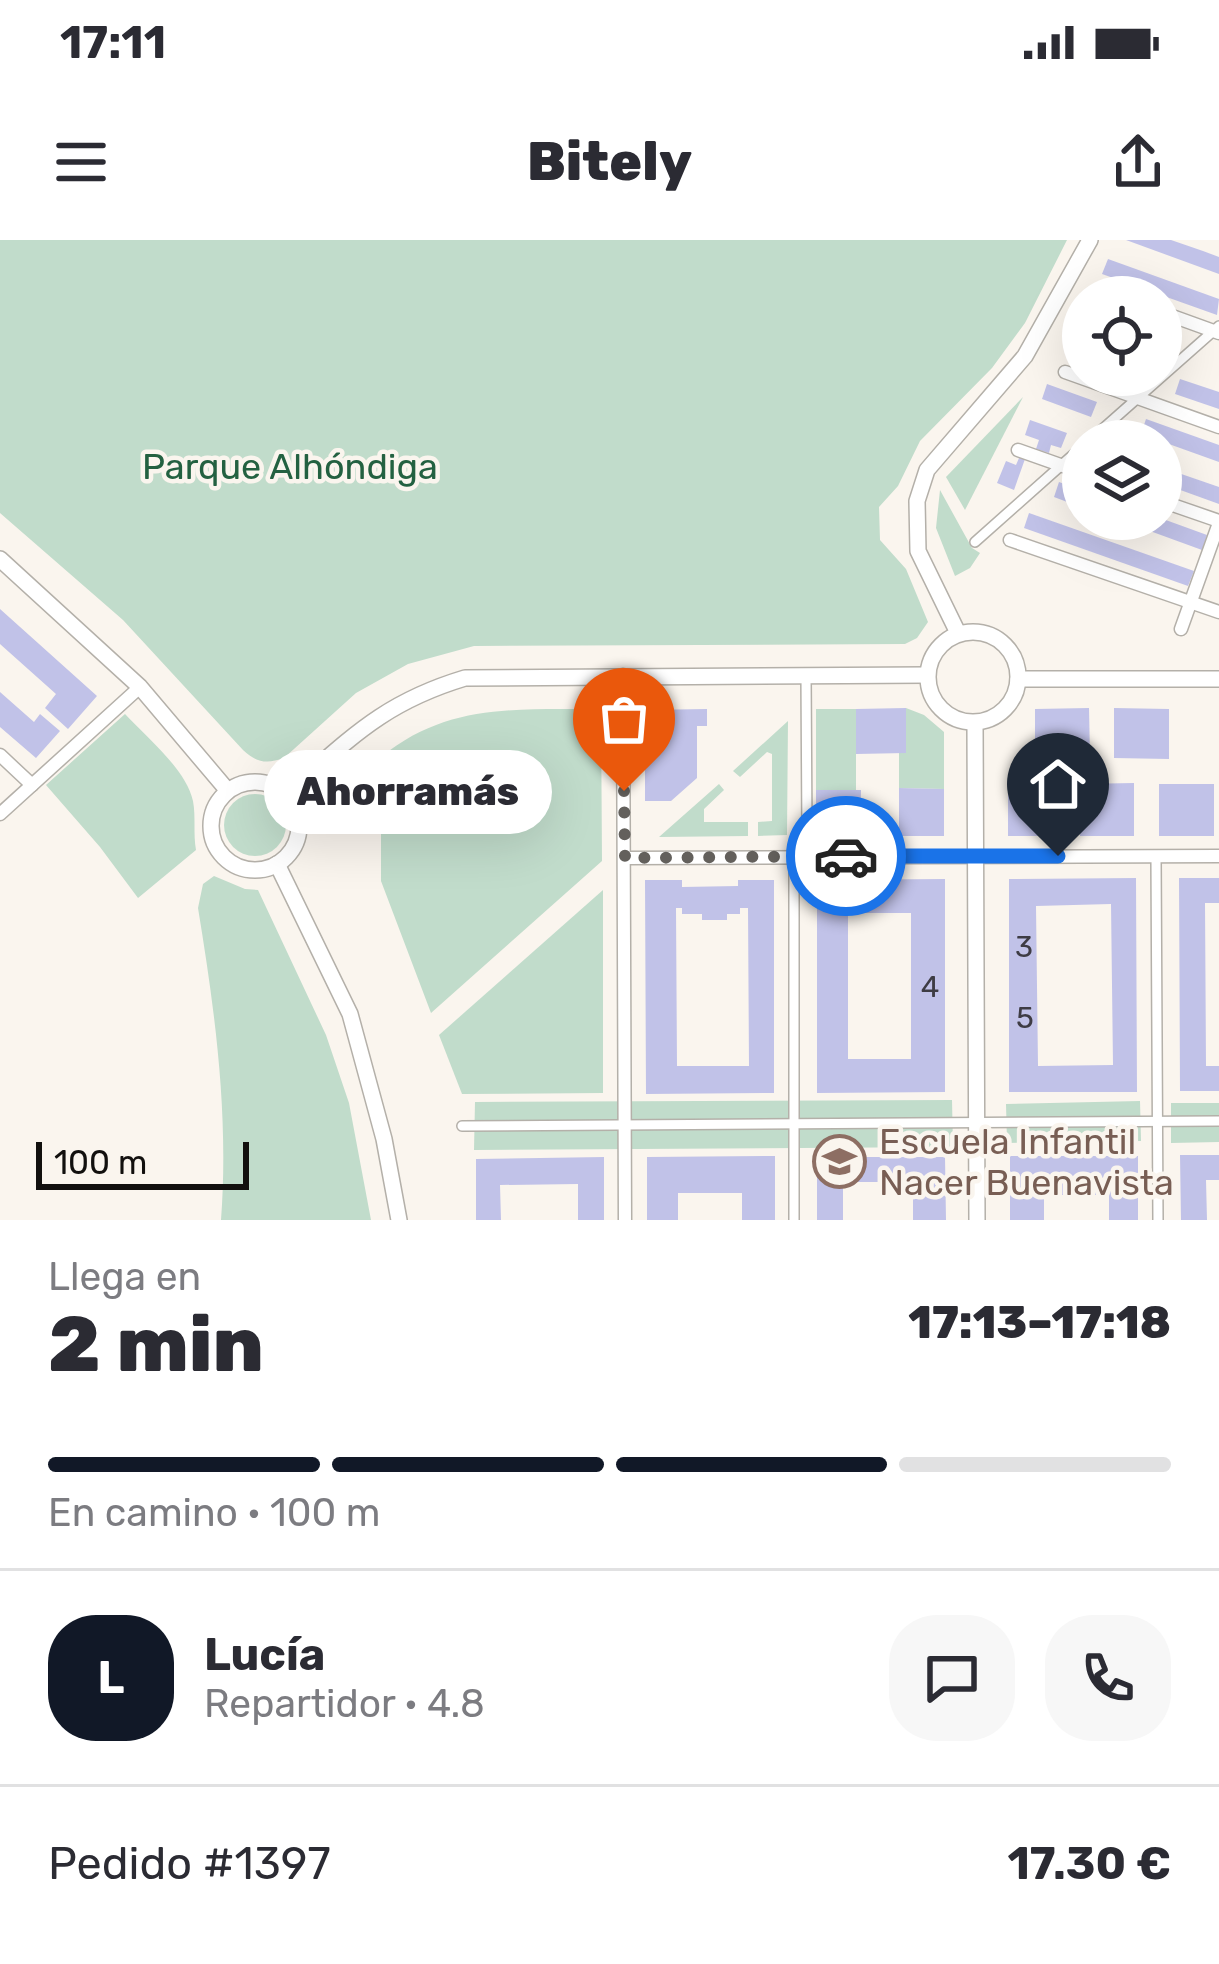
<!DOCTYPE html>
<html lang="es">
<head>
<meta charset="utf-8">
<style>
	body { margin:0; font-family:Rubik,sans-serif; background:#f7f7f7; color:#2b2b33; height:100vh; display:flex; flex-direction:column; font-size:45px; white-space:nowrap }
	* { box-sizing:border-box; margin:0 }
	p { font-size:39px; color:#7c7c81 }
	.icon { flex:none; width:66px; height:66px; fill:none; stroke:currentColor; stroke-width:2; stroke-linecap:round; stroke-linejoin:round }
	.map { position:relative; height:980px; overflow:hidden }
	.drawer { display:flex; flex-direction:column; background:#fff; flex:1 }
	.drawer>* { flex:none }
	.fabs { position:absolute; left:1062px; top:36px; display:grid; gap:24px }
	.fabs a { display:grid; place-items:center; width:120px; height:120px; border-radius:50%; background:#fff; box-shadow:0 12px 48px #0002; font-size:60px }
	.scale { position:absolute; left:36px; bottom:30px; width:213px; box-sizing:border-box; padding-left:12px; border:6px solid #12100e; border-top:0; font-size:33px; line-height:42px; white-space:nowrap; color:#12100e; -webkit-text-stroke:9px #faf5ee; paint-order:stroke }
	.pin { position:absolute; display:grid; place-items:center; width:102px; height:102px; color:#fff; margin:-123px -51px; border-radius:50% 50% 50% 0; rotate:-45deg; box-shadow:0 0 12px #0007 }
	.pin .icon { rotate:45deg }
	.courier { position:absolute; display:grid; place-items:center; width:120px; height:120px; margin:-60px; border:9px solid #1a73e8; border-radius:50%; background:#fff; color:#222; box-shadow:0 3px 15px #0007 }
	.bubble { position:absolute; height:84px; border-radius:42px; background:#fff; box-shadow:0 12px 48px #0002; font-size:39px; font-weight:800; line-height:84px; text-align:center }
	.head em { font-style:normal; font-weight:800 }
	.head div { display:flex; flex-direction:column-reverse }
	.head { display:flex; align-items:center; justify-content:space-between; height:204px; padding:0 48px }
	h1 { font-size:78px; font-weight:800; line-height:90px }
	.bar { display:grid; grid-template-columns:repeat(4,1fr); gap:18px 12px; align-content:center; height:144px; padding:0 48px }
	.bar i { height:15px; border-radius:9px; background:#e1e1e2 }
	.bar .selected { background:#111827 }
	.bar p { grid-column:span 4 }
	.line { display:flex; align-items:center; gap:30px; padding:0 48px; border-top:3px solid #e1e1e2 }
	.line div { flex:1 }
	.round { display:grid; place-items:center; flex:none; width:126px; height:126px; border-radius:48px; background:#f7f7f7 }
	.status { display:flex; justify-content:space-between; align-items:center; height:84px; padding:0 60px; background:#fff; direction:ltr }
	.status svg { height:33px; fill:currentColor }
	header { display:flex; justify-content:space-between; align-items:center; height:156px; padding:0 48px; background:#fff; font-size:54px; font-weight:800 }
	.map>svg:first-child { display:block }
	.green { fill:#c1dccb }
	.building { fill:#c1c2e8; fill-rule:evenodd }
	.lines { fill:none; stroke-linecap:round; stroke-linejoin:round }
	.pedestrian-casing { stroke:#b4b0a9; stroke-width:12 }
	.minor-casing { stroke:#b4b0a9; stroke-width:15 }
	.tertiary-casing { stroke:#b4b0a9; stroke-width:18 }
	.pedestrian { stroke:#fff; stroke-width:9 }
	.minor { stroke:#fff; stroke-width:12 }
	.tertiary { stroke:#fff; stroke-width:15 }
	.done { stroke:#63605c; stroke-width:12; stroke-dasharray:0 21.6 }
	.route { stroke:#1a73e8; stroke-width:15 }
	.labels { text-anchor:middle; stroke-width:9; stroke-linejoin:round; paint-order:stroke }
	.number-label { font-size:30px; fill:#3e3c44 }
	.park-label { font-size:36px; fill:#236141; stroke:#faf5ee }
	.education-label { font-size:36px; fill:#785e54; stroke:#faf5ee; text-anchor:start }
</style>
</head>
<body>
<div class="status"><b>17:11</b><svg viewBox="0 0 49 12"><path d="M0 12V9h3v3zM5 12V6h3v6zM10 12V3h3v9zM15 12V0h3v12zM26 1h20v11H26zM47 4h2v5h-2z"/></svg></div>
<header><svg class="icon" aria-label="menu" viewBox="0 0 24 24"><path d="M4 6h16M4 12h16M4 18h16"/></svg>Bitely<svg class="icon" aria-label="share" viewBox="0 0 24 24"><path d="M12 15V3M7 8l5-5 5 5M5 13v7h14v-7"/></svg></header>
<div class="map">
<svg width="1219" height="980" viewBox="0 0 1219 980">
	<rect width="100%" height="100%" fill="#faf5ee"/>
	<g class="green">
		<path d="M 0,0 L 1067,0 L 1025,83 L 992,128 L 920,201 L 898,246 L 879,267 L 880,300 L 906,329 L 928,382 L 917,398 L 905,404 L 474,406 L 408,424 L 356,453 L 284,518 C 267,524 257,523 243,510 L 123,380 L 0,273 Z"/>
		<path d="M 1023,157 L 965,270 L 946,237 Z"/>
		<path d="M 940,250 L 972,308 L 980,313 L 970,328 L 955,336 L 936,288 Z"/>
		<path d="M 906,468 L 924,475 L 944,492 L 944,549 L 899,548 L 899,513 L 906,512 Z"/>
		<path d="M 601,469 L 602,621 L 431,773 L 381,641 L 381,517 C 449,462 518,470 601,469 Z"/>
		<rect x="816" y="469" width="40" height="81"/>
		<path d="M 125,474 C 147,498 186,529 193,561 C 196,577 193,593 196,610 L 138,658 L 100,607 L 46,545 Z"/>
		<path d="M 788,481 L 787,595 L 758,596 L 758,582 L 772,581 L 772,514 L 767,512 L 740,537 L 733,531 Z"/>
		<path d="M 719,544 L 724,550 L 704,569 L 704,582 L 748,582 L 748,596 L 659,597 Z"/>
		<circle cx="255" cy="585" r="31"/>
		<path d="M 214,636 L 245,649 L 258,650 L 326,795 L 349,863 L 371,980 L 221,980 C 229,874 215,772 198,668 L 203,644 Z"/>
		<path d="M 603,650 L 603,853 L 462,854 L 439,795 Z"/>
		<path d="M 952,860 L 953,907 L 474,910 L 475,862 Z"/>
		<path d="M 1140,861 L 1141,901 L 1007,903 L 1006,864 Z"/>
		<path d="M 1171,863 L 1219,863 L 1219,902 L 1171,903 Z"/>
	</g>
	<g class="building">
		<path d="M 1126,0 L 1171,0 L 1203,11 L 1219,17 L 1219,34 Z"/>
		<path d="M 1108,19 L 1219,59 L 1217,75 L 1102,34 Z"/>
		<path d="M 1180,139 L 1219,152 L 1219,169 L 1175,154 Z"/>
		<path d="M 1047,144 L 1097,162 L 1091,177 L 1042,159 Z"/>
		<path d="M 1146,179 L 1219,205 L 1219,222 L 1141,194 Z"/>
		<path d="M 1030,180 L 1067,193 L 1061,208 L 1051,205 L 1049,213 L 1036,209 L 1039,200 L 1025,195 Z"/>
		<path d="M 1019,218 L 1025,219 L 1014,250 L 997,243 L 1006,221 L 1016,225 Z"/>
		<path d="M 1161,227 L 1219,247 L 1219,264 L 1161,243 Z"/>
		<path d="M 1059,242 L 1083,251 L 1083,268 L 1054,257 Z"/>
		<path d="M 1029,273 L 1194,331 L 1188,346 L 1024,288 Z"/>
		<path d="M 1117,279 L 1163,279 L 1207,295 L 1202,310 Z"/>
		<path d="M 0,369 L 97,456 L 68,489 L 45,468 L 56,454 L 0,404 Z"/>
		<path d="M 0,452 L 34,482 L 40,474 L 60,491 L 36,518 L 0,487 Z"/>
		<path d="M 906,468 L 906,513 L 856,514 L 856,469 Z"/>
		<path d="M 1089,468 L 1090,517 L 1035,518 L 1035,469 Z"/>
		<path d="M 1114,468 L 1169,469 L 1169,519 L 1114,518 Z"/>
		<path d="M 707,469 L 707,486 L 697,486 L 697,538 L 671,561 L 645,561 L 645,470 Z"/>
		<path d="M 1134,543 L 1134,596 L 1080,596 L 1080,544 Z"/>
		<rect x="1159" y="544" width="55" height="52"/>
		<rect x="1008" y="546" width="40" height="50"/>
		<path d="M 899,548 L 944,549 L 944,596 L 899,596 Z"/>
		<path d="M 816,550 L 861,550 L 860,597 L 816,597 Z"/>
		<path d="M 1136,638 L 1137,852 L 1009,852 L 1009,639 ZM 1111,664 L 1113,825 L 1038,826 L 1036,666 Z"/>
		<path d="M 1179,638 L 1219,638 L 1219,663 L 1205,663 L 1206,826 L 1219,826 L 1219,851 L 1180,851 Z"/>
		<path d="M 945,639 L 945,852 L 817,853 L 817,640 ZM 848,673 L 911,673 L 911,819 L 848,819 Z"/>
		<path d="M 645,640 L 682,640 L 682,647 L 738,646 L 738,640 L 774,640 L 774,853 L 646,854 ZM 676,668 L 682,668 L 682,674 L 702,674 L 702,680 L 727,680 L 727,674 L 740,674 L 740,668 L 748,668 L 749,826 L 677,826 Z"/>
		<path d="M 1180,915 L 1219,915 L 1219,940 L 1206,940 L 1207,980 L 1181,980 Z"/>
		<path d="M 775,916 L 775,980 L 742,980 L 742,953 L 678,953 L 678,980 L 647,980 L 647,917 Z"/>
		<path d="M 1010,916 L 1138,916 L 1138,980 L 1109,980 L 1109,955 L 1044,955 L 1044,980 L 1010,980 Z"/>
		<path d="M 604,917 L 604,980 L 578,980 L 578,944 L 500,945 L 501,980 L 476,980 L 476,919 Z"/>
		<path d="M 817,917 L 945,917 L 946,980 L 913,980 L 913,954 L 920,949 L 920,942 L 843,942 L 843,980 L 817,980 Z"/>
	</g>
	<g class="lines">
		<defs>
			<g id="pedestrian">
				<path d="M 1089,201 L 1219,86"/>
				<path d="M 975,302 L 1083,206"/>
				<path d="M 1156,617 L 1158,980"/>
				<path d="M 462,886 L 1219,881"/>
				<path d="M 794,980 L 794,617 L 807,594 L 806,435"/>
			</g>
			<g id="minor">
				<path d="M 1104,52 L 1119,57"/>
				<path d="M 1161,72 L 1219,93"/>
				<path d="M 1065,132 L 1219,187"/>
				<path d="M 1018,210 L 1083,233"/>
				<path d="M 1161,261 L 1219,281"/>
				<path d="M 1010,300 L 1219,372"/>
				<path d="M 1181,389 L 1219,283"/>
				<path d="M 623,435 L 625,980"/>
				<path d="M 0,515 L 32,545"/>
				<path d="M 0,574 L 140,447"/>
				<path d="M 625,618 L 1219,616"/>
			</g>
			<g id="tertiary">
				<path d="M 0,319 L 140,447 L 228,551"/>
				<circle cx="973" cy="437" r="45"/>
				<path d="M 958,393 L 918,311 L 917,261 L 927,230 L 1025,116 L 1090,0"/>
				<path d="M 1018,439 L 1219,439"/>
				<path d="M 975,483 L 977,980"/>
				<circle cx="255" cy="586" r="44"/>
				<path d="M 286,554 C 350,499 382,463 465,438 L 927,435"/>
				<path d="M 277,624 L 350,774 L 384,899 L 399,980"/>
			</g>
		</defs>
		<use href="#pedestrian" class="pedestrian-casing"/>
		<use href="#minor" class="minor-casing"/>
		<use href="#tertiary" class="tertiary-casing"/>
		<use href="#pedestrian" class="pedestrian"/>
		<use href="#minor" class="minor"/>
		<use href="#tertiary" class="tertiary"/>
	</g>
	<g class="lines">
		<path class="done" d="M 624,551 L 625,618 L 846,616"/>
		<path class="route" d="M 846,616 L 1058,616"/>
	</g>
	<defs>
		<symbol id="school-ring" viewBox="-11 -11 22 22"><circle r="9.5" fill="#faf5ee" stroke="#8d6e63" stroke-width="1.5"/><path d="M0-5L7-2L0 1L-7-2ZM-4 1L0 2.5L4 1V4Q0 6-4 4Z" fill="#8d6e63"/></symbol>
	</defs>
	<g fill-rule="evenodd">
		<use href="#school-ring" x="810" y="892" width="59" height="59"/>
	</g>
	<g class="labels">
		<g class="number-label">
			<text x="1024" y="717">3</text>
			<text x="930" y="757">4</text>
			<text x="1025" y="788">5</text>
		</g>
		<g class="park-label">
			<text x="290" y="239">Parque Alhóndiga</text>
		</g>
		<g class="education-label">
			<text x="879" y="914">Escuela Infantil<tspan x="879" dy="41">Nacer Buenavista</tspan></text>
		</g>
	</g>
</svg>
<div class="fabs">
<a><svg class="icon" aria-label="locate" viewBox="0 0 24 24"><circle cx="12" cy="12" r="6"/><path d="M12 2v4M12 18v4M2 12h4M18 12h4"/></svg></a>
<a><svg class="icon" aria-label="layers" viewBox="0 0 24 24"><path d="M12 4l9 5-9 5-9-5zM3 14l9 5 9-5"/></svg></a>
</div>
<div class="scale">100 m</div>
<div class="pin" style="left:624px;top:551px;background:#ea580c"><svg class="icon" aria-label="bag" viewBox="0 0 24 24"><path d="M5 8h14l-1 12H6zM9 8a3 3 0 0 1 6 0"/></svg></div>
<div class="pin" style="left:1058px;top:616px;background:#1f2937"><svg class="icon" aria-label="home" viewBox="0 0 24 24"><path d="M3 11l9-7 9 7M6 9v11h12V9"/></svg></div>
<div class="courier" style="left:846px;top:616px"><svg class="icon" aria-label="car" viewBox="0 0 24 24"><path d="M5 17H2v-5l4-1 3-4h7l3 4 3 1v5h-3M9 17h6M6 11h13"/><circle cx="7" cy="17" r="2"/><circle cx="17" cy="17" r="2"/></svg></div>
<div class="bubble" style="left:264px;top:510px;width:288px">Ahorramás</div>
</div>
<section class="drawer">
<div class="head"><div><h1>2 min</h1><p>Llega en</p></div><em>17:13–17:18</em></div>
<div class="bar"><i class="selected"></i><i class="selected"></i><i class="selected"></i><i></i><p>En camino · 100 m</p></div>
<div class="line" style="height:216px"><b class="round" style="background:#111827;color:#fff">L</b><div><b>Lucía</b><p>Repartidor · 4.8</p></div><a class="round"><svg class="icon" aria-label="chat" viewBox="0 0 24 24"><path d="M4 5h16v11H9l-5 4z"/></svg></a><a class="round"><svg class="icon" aria-label="phone" viewBox="0 0 24 24"><path d="M5 4h4l2 5-3 2q2 4 5 5l2-3 5 2v4C11 20 4 13 5 4z"/></svg></a></div>
<div class="line" style="height:156px"><div>Pedido #1397</div><b>17.30 €</b></div>
</section>
</body>
</html>
